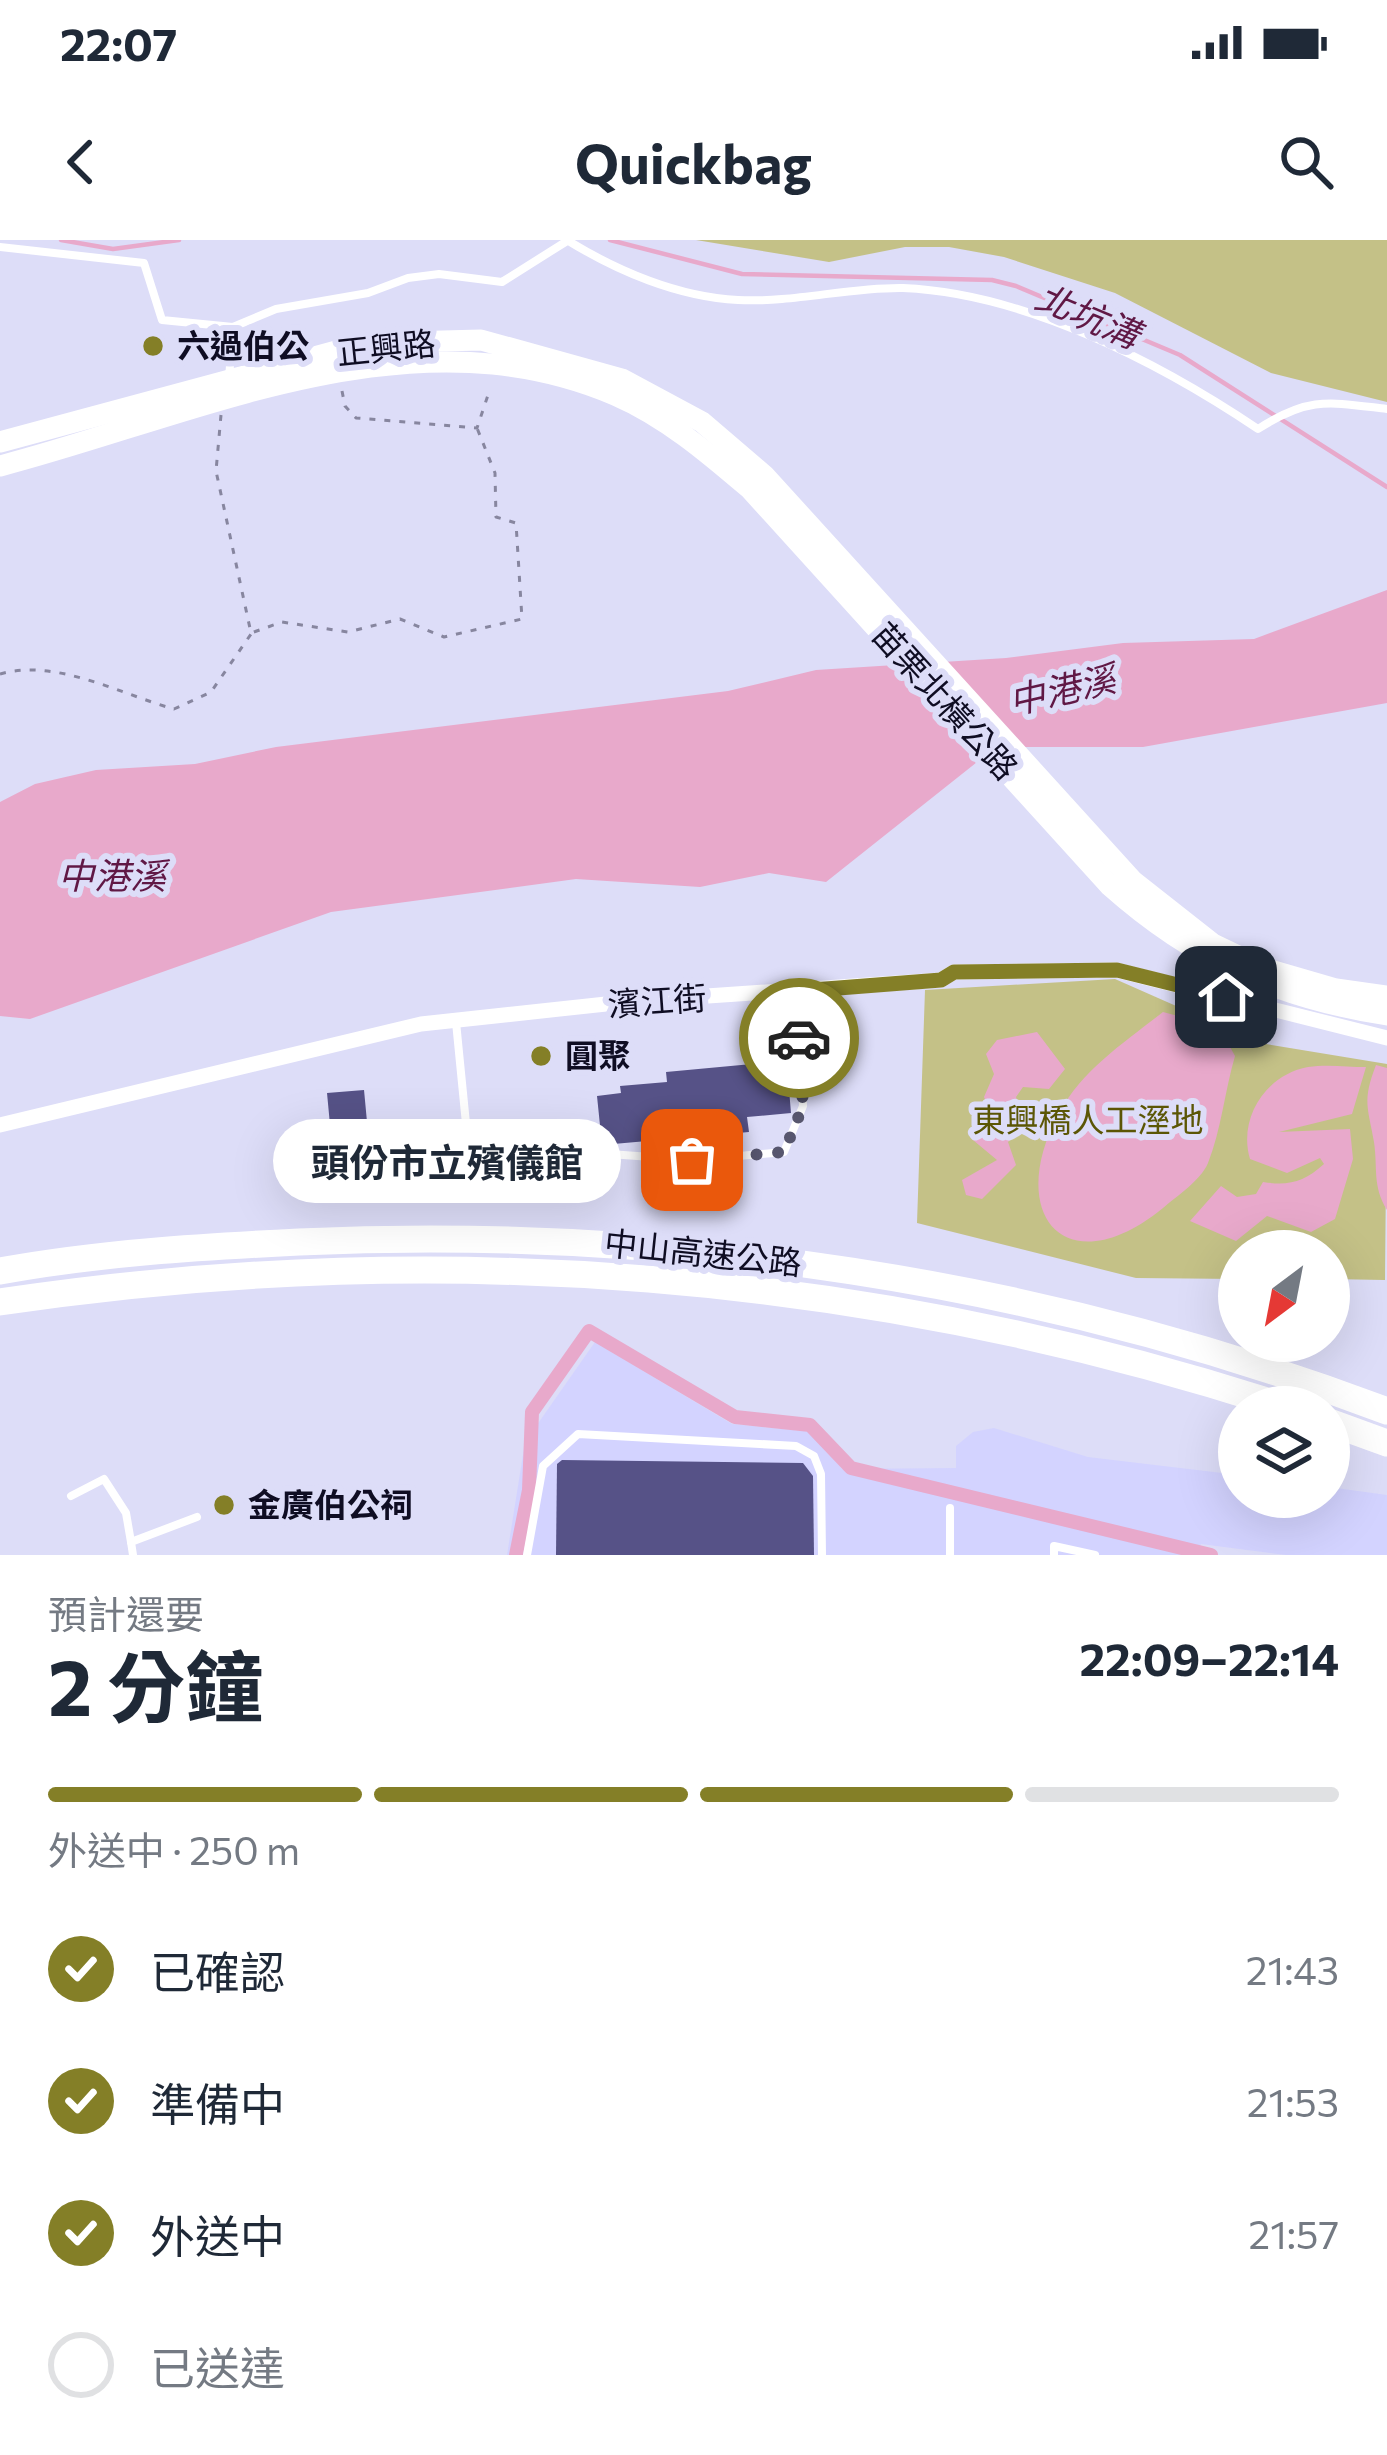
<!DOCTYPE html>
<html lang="zh-TW">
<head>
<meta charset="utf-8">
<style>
	body { margin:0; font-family:Commissioner,"Noto Sans TC",sans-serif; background:#f2f2f3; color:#1f2937; height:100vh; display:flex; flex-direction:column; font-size:45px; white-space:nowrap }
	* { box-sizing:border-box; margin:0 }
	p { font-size:39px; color:#747a83 }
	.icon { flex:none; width:66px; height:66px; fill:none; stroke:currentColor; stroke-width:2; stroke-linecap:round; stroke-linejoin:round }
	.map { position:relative; height:1315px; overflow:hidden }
	.details { display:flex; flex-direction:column; background:#fff; flex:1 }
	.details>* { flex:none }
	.needle { width:78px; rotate:212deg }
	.tools { position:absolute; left:1218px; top:990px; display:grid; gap:24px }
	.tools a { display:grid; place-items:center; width:132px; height:132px; border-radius:50%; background:#fff; box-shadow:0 12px 48px #0002; font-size:60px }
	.pin { position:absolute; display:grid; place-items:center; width:102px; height:102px; color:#fff; margin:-51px; border-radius:24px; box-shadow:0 6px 18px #0006 }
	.courier { position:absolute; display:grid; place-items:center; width:120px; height:120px; margin:-60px; border:9px solid #847f27; border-radius:50%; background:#fff; color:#222; box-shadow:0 3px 15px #0007 }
	.bubble { position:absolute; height:84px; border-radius:42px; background:#fff; box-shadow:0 12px 48px #0002; font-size:39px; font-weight:700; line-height:84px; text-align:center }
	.head em { font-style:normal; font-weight:700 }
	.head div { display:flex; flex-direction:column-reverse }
	.head { display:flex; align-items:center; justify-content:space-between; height:204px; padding:0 48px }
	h1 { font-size:78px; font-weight:700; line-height:90px }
	.bar { display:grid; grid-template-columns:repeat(4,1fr); gap:18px 12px; align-content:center; height:144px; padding:0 48px }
	.bar i { height:15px; border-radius:9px; background:#e0e1e3 }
	.bar .on { background:#847f27 }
	.bar p { grid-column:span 4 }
	ol { padding:0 48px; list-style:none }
	li { display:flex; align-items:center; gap:36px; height:132px }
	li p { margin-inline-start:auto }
	li .icon { padding:12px; border-radius:50%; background:#847f27; color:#fff; stroke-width:4 }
	li:last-child { color:#747a83 }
	li i { width:66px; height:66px; border:6px solid #e0e1e3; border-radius:50% }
	.status { display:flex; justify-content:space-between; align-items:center; height:84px; padding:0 60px; background:#fff; direction:ltr }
	.status svg { height:33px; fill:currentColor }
	header { display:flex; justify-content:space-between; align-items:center; height:156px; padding:0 48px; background:#fff; font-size:54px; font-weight:700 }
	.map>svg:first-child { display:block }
	.built { fill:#d3d3ff }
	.green { fill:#c4c187 }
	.water { fill:#e8a9cb }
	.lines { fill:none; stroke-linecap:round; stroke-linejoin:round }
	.stream { stroke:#e8a9cb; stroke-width:4.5 }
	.canal { stroke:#e8a9cb; stroke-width:14 }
	.building { fill:#565287 }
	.path { stroke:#87869f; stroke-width:3; stroke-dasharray:6 9; stroke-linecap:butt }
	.service { stroke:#fff; stroke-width:8 }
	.minor { stroke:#fff; stroke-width:15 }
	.secondary { stroke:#fff; stroke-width:21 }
	.motorway { stroke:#fff; stroke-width:27 }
	.done { stroke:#57566e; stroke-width:12; stroke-dasharray:0 21.6 }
	.route { stroke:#847f27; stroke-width:15 }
	.poi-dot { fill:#847f27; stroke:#ddddf8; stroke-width:4.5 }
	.labels { text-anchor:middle; stroke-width:12; stroke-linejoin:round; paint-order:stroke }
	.poi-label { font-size:33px; font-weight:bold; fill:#0f0d23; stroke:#ddddf8; text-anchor:start }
	.street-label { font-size:33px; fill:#0f0d23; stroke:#ddddf8 }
	.park-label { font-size:33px; fill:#5b5605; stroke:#ddddf8 }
	.water-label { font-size:36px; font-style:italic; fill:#601845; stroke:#ddddf8 }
</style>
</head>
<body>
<div class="status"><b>22:07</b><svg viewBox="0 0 49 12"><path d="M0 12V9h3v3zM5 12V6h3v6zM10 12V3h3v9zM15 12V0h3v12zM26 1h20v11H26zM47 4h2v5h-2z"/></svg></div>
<header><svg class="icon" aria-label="back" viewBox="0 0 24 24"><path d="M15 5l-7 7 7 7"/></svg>Quickbag<svg class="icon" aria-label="search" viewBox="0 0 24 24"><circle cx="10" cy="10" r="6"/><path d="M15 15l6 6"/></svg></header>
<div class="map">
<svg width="1387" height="1315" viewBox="0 0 1387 1315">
	<rect width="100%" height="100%" fill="#ddddf8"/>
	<path class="built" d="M 595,1102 L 732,1184 L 814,1192 L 842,1229 L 956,1228 L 956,1206 L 973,1192 L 994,1188 L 1088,1217 L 1239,1235 L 1239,1257 L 1329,1257 L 1329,1247 L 1387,1255 L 1387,1315 L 1286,1315 L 1201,1304 L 1198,1315 L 507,1315 L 525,1202 Z"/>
	<g class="green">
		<path d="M 696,0 L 1387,0 L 1387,162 L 1271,133 L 1115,53 L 1004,17 L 949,7 L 905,7 L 829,22 Z"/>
		<path d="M 1115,739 L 1260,803 L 1387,824 L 1385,1040 L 1329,1039 L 1329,1011 L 1239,1011 L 1239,1039 L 1136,1038 L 917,983 L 925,750 Z"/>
	</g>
	<g class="water">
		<path d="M 1387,350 L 1387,463 L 1143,507 L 996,507 L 826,642 L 769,633 L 700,647 L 576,639 L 331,672 L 30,779 L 0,776 L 0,562 L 35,544 L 96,530 L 195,524 L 276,507 L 728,451 L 816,430 L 1006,418 L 1123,403 L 1254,399 Z"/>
		<path d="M 1163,772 L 1219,787 L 1235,816 C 1225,850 1221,891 1208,923 C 1201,940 1177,956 1163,968 C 1066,1047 1004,975 1059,873 C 1083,829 1125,802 1163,772 Z"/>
		<path d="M 1037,792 L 1065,829 L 1049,849 L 1023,847 L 1016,857 L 1025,884 L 1008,902 L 1016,925 L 982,959 L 966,955 L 962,940 L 997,920 L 973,900 L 990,871 L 984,857 L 994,834 L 986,814 L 997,800 Z"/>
		<path d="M 1376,825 L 1387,828 L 1387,970 C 1372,945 1378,929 1374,902 C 1368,867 1362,861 1376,825 Z"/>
		<path d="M 1366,827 L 1352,874 L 1279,892 L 1350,889 L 1353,919 L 1335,979 L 1311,992 L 1267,976 L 1236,1001 L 1190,981 L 1221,946 L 1237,957 L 1256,954 L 1263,942 C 1289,946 1304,942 1324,924 L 1320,918 L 1287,933 L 1250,919 C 1238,879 1265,835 1308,827 C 1327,824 1348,827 1366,827 Z"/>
	</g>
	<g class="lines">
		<g class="stream">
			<path d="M 61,0 L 113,9 L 179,0"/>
			<path d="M 610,0 L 742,34 L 992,40 L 1016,46 L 1180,115 L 1387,247"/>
		</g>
		<path class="canal" d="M 516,1315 L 529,1250 L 532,1172 L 589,1091 L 735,1177 L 810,1185 L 851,1228 L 1211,1315"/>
	</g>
	<g class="building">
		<path d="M 786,813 L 791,873 L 747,877 L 749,892 L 602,905 L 597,856 L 621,853 L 620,846 L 667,842 L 666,832 L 752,824 L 751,816 Z"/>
		<path d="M 364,850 L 369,903 L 332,906 L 327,853 Z"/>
		<path d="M 562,1220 L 803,1223 L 813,1236 L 814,1315 L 556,1315 L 557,1224 Z"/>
	</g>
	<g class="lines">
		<g class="path">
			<path d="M 342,151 L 345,166 L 356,178 L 477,188 L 490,149"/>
			<path d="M 221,175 L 216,231 L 251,393 L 282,382 L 348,392 L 400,379 L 444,397 L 522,379 L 516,283 L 496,277 L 495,233 L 477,188"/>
			<path d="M 0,434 C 56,418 120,454 174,469 L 211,452 L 251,394"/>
		</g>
		<g class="service">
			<path d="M 567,0 C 617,31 678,57 738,60 C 793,63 849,47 903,48 C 1025,53 1160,123 1258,189 C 1309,156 1329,162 1387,169"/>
			<path d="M 0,7 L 144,23 L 162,80 L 233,87 L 276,69 L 368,53 L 408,38 L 439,34 L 502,42 L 567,1"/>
			<path d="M 229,138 L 233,88"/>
			<path d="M 456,782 L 468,904 L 693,920 L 784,912 L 803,866 L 800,753"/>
			<path d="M 71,1256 L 104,1239 L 126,1273 L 131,1302"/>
			<path d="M 133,1315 L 131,1302 L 197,1277"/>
			<path d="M 527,1315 L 543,1226 L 578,1194 L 796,1206 L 814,1216 L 821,1234 L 822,1315"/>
			<path d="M 950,1315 L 950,1268"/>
			<path d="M 1054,1315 L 1054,1306 L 1095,1315"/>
		</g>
		<path class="minor" d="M 0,885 L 421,784 L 634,761 L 941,740 L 954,732 L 1116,730 L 1387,798"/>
		<g class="secondary">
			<path d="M 0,202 L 366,103 L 481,100 L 622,139 L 702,182 L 765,236 L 1133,641 L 1213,704 L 1263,728 L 1336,749 L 1387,756"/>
			<path d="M 0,226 C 199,174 411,68 615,155 C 666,177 709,214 750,249 L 1110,646 C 1193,720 1278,758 1387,775"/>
		</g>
		<g class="motorway">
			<path d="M 0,1031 C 99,1013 199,1007 299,1002 C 670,985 1039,1040 1387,1171"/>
			<path d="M 0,1062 C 434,997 868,1031 1285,1167"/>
			<path d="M 1329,1182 L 1387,1203"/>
		</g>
	</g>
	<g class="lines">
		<path class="done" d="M 692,920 L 784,912 L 803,866 L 799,798"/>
		<path class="route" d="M 799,798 L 800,751 L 941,740 L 954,732 L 1117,730 L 1226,757"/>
	</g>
	<g class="poi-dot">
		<circle cx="153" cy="106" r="12"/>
		<circle cx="541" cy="816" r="12"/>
		<circle cx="224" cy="1265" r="12"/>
	</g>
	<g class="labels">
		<g class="poi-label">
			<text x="177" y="118">六過伯公</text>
			<text x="565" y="828">圓聚</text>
			<text x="248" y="1277">金廣伯公祠</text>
		</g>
		<g class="street-label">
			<text transform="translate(386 108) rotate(-6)" y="12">正興路</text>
			<text transform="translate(945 461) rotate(48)" y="12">苗栗北橫公路</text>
			<text transform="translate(657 761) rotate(-4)" y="12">濱江街</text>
			<text transform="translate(703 1013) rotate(6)" y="12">中山高速公路</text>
		</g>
		<g class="park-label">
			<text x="1088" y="892">東興橋人工溼地</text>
		</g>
		<g class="water-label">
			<text transform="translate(1088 76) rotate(23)" y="13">北坑溝</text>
			<text transform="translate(1062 450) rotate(-13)" y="13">中港溪</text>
			<text x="112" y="649">中港溪</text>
		</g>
	</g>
</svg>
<div class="tools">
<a><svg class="needle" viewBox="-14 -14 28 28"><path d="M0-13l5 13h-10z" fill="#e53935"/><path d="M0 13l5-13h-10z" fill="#747a83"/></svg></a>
<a><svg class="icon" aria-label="layers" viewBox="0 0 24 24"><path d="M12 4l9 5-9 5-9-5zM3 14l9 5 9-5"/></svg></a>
</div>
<div class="pin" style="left:692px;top:920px;background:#ea580c"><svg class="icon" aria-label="bag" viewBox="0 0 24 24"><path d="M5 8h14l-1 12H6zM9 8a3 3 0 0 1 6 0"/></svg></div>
<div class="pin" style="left:1226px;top:757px;background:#1f2937"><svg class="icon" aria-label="home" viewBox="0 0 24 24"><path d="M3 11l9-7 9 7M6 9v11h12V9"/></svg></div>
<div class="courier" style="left:799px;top:798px"><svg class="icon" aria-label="car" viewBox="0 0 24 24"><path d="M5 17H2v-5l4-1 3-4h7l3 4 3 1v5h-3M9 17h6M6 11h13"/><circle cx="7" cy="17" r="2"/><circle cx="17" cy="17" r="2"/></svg></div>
<div class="bubble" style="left:273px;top:879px;width:348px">頭份市立殯儀館</div>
</div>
<section class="details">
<div class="head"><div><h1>2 分鐘</h1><p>預計還要</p></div><em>22:09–22:14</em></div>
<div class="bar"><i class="on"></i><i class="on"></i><i class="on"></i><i></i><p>外送中 · 250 m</p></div>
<ol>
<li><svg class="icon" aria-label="check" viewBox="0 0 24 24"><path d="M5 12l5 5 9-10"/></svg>已確認<p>21:43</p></li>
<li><svg class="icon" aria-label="check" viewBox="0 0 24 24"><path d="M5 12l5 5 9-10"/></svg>準備中<p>21:53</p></li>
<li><svg class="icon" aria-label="check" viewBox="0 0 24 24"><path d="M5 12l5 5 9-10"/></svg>外送中<p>21:57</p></li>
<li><i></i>已送達</li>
</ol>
</section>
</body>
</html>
